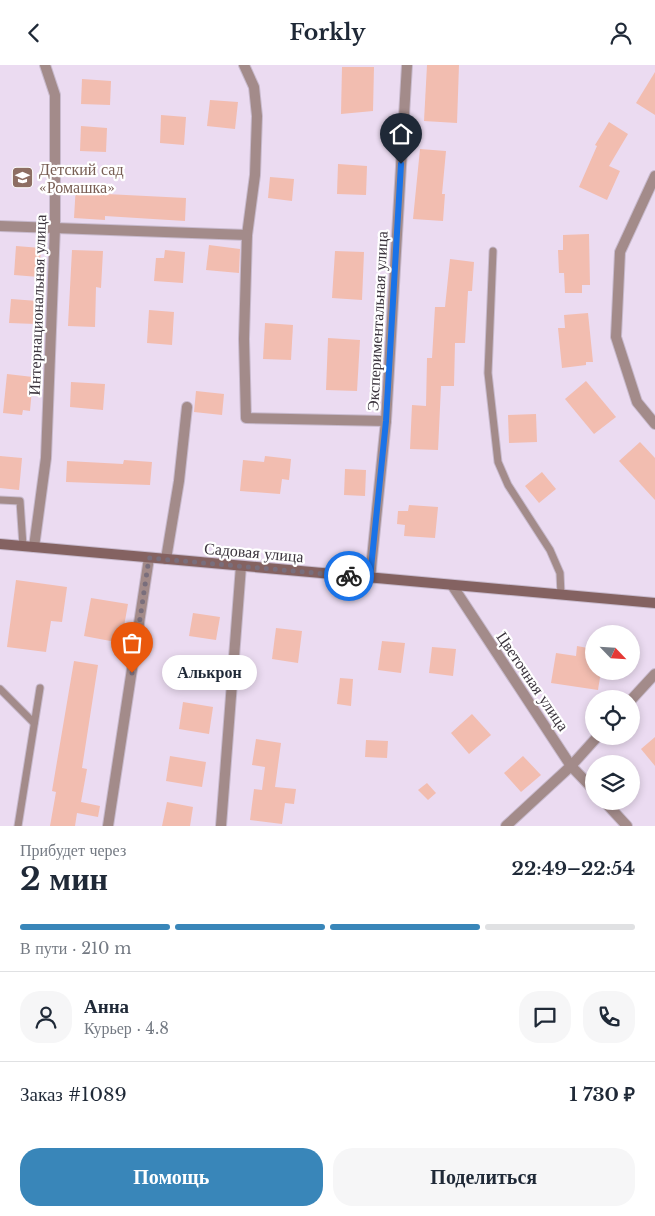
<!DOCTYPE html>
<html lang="ru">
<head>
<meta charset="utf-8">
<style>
	body { margin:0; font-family:"Libre Baskerville",serif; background:#f6f6f7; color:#1f2937; height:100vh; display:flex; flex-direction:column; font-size:19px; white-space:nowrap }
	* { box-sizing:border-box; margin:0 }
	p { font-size:16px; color:#747a83 }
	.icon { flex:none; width:28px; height:28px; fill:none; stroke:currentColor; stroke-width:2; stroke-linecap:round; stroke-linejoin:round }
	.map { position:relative; height:761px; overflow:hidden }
	.details { display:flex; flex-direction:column; background:#fff; flex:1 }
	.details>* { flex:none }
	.needle { width:32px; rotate:115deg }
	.controls { position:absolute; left:585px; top:560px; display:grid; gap:10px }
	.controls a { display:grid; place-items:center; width:55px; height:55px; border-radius:50%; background:#fff; box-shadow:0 2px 8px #0003; font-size:25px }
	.pin { position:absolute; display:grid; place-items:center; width:42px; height:42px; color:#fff; margin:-51px -21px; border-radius:50% 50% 50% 0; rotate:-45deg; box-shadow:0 0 5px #0007 }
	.pin .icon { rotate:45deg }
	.courier { position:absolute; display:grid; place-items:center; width:50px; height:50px; margin:-25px; border:4px solid #1a73e8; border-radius:50%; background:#fff; color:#222; box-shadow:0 1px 6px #0007 }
	.bubble { position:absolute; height:35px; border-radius:18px; background:#fff; box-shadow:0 2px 8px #0003; font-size:16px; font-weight:800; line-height:35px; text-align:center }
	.headline em { font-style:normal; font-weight:800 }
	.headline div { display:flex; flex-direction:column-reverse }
	.headline { display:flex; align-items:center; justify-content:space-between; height:85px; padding:0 20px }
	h1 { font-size:32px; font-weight:800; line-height:38px }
	.bar { display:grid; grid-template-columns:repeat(4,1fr); gap:8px 5px; align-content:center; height:60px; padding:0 20px }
	.bar i { height:6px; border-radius:4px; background:#e0e1e3 }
	.bar .active { background:#3986b9 }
	.bar p { grid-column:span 4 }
	.line { display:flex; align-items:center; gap:12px; padding:0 20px; border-top:1px solid #e0e1e3 }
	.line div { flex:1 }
	.round { display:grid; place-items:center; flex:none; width:52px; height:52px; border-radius:20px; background:#f6f6f7 }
	.button { display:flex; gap:10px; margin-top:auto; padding:10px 20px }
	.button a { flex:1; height:58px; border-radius:20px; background:#3986b9; color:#fff; font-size:20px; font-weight:800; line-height:58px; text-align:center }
	.button a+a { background:#f6f6f7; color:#1f2937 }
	header { display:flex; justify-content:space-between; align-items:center; height:65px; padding:0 20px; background:#fff; font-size:22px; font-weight:800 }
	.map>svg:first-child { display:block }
	.building { fill:#f2bdb0 }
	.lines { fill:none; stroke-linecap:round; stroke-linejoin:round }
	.lane-casing { stroke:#c8bacd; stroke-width:9 }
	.street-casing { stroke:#c8bacd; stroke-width:12 }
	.secondary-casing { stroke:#c8bacd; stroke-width:12 }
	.lane { stroke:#a38b8a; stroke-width:7 }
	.street { stroke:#a38b8a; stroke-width:10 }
	.secondary { stroke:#846261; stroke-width:10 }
	.done { stroke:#796e7c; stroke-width:5; stroke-dasharray:0 9 }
	.route { stroke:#1a73e8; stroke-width:6 }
	.labels { text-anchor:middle; stroke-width:4.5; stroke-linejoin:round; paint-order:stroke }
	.education-label { font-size:16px; fill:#785e54; stroke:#fff; text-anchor:start }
	.street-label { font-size:16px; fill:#3b343d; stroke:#fff }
</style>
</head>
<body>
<header><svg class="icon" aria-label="back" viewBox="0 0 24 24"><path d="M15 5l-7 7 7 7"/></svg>Forkly<svg class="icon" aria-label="person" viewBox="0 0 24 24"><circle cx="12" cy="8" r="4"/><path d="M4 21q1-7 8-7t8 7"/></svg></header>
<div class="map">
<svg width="655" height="761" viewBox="0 0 655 761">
	<rect width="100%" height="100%" fill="#ebdbf1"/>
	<g class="building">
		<path d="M 427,0 L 459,0 L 457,58 L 424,56 Z"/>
		<path d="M 342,2 L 374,2 L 373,46 L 341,49 Z"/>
		<path d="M 655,7 L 655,50 L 636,38 Z"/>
		<path d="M 82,14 L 111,16 L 110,40 L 81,39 Z"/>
		<path d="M 210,35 L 238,37 L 235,64 L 207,61 Z"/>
		<path d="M 161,50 L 186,52 L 184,80 L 160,78 Z"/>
		<path d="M 609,57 L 628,69 L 609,101 L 620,106 L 607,135 L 579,122 L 597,81 L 595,80 Z"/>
		<path d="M 81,61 L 107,63 L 106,87 L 80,86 Z"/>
		<path d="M 420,84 L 446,86 L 442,129 L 445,129 L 443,156 L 413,154 Z"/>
		<path d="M 338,99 L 367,101 L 366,130 L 337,129 Z"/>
		<path d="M 270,112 L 294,114 L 292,136 L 268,133 Z"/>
		<path d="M 76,119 L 107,121 L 106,129 L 186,133 L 185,156 L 105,151 L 105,155 L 74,153 Z"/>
		<path d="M 589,169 L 590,220 L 582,220 L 582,228 L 565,228 L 564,208 L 559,208 L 558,185 L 563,185 L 563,170 Z"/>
		<path d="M 209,180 L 240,184 L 239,208 L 206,205 Z"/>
		<path d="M 16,181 L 41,183 L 39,212 L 14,210 Z"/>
		<path d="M 72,185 L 103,186 L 101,223 L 96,222 L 95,262 L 68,261 Z"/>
		<path d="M 165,185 L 185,187 L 183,218 L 154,216 L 156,193 L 164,193 Z"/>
		<path d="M 335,186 L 364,187 L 362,235 L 332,233 Z"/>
		<path d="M 450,194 L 474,197 L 472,226 L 468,226 L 465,278 L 455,278 L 454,321 L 441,321 L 438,385 L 410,384 L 412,340 L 426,341 L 427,293 L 432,293 L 435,242 L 445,242 Z"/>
		<path d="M 11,234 L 38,236 L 36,259 L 9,258 Z"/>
		<path d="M 149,245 L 174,247 L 172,280 L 147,278 Z"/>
		<path d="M 588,248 L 593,297 L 586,297 L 586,300 L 562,303 L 558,263 L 565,263 L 564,250 Z"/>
		<path d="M 265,258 L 293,260 L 291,295 L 263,294 Z"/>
		<path d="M 328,273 L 360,275 L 357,326 L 326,325 Z"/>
		<path d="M 7,309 L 33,312 L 30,346 L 23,345 L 22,350 L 3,348 Z"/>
		<path d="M 586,316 L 616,352 L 594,369 L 565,334 Z"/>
		<path d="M 71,317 L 105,319 L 103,345 L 70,342 Z"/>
		<path d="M 196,326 L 224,329 L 222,350 L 194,347 Z"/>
		<path d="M 536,349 L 537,377 L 509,378 L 508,350 Z"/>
		<path d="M 640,377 L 655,393 L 655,435 L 619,396 Z"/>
		<path d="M 0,391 L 22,393 L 19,425 L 0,423 Z"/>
		<path d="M 265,391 L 291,394 L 289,415 L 282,414 L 280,429 L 240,426 L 243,395 L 264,397 Z"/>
		<path d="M 124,395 L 152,397 L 150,420 L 66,417 L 67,396 L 123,399 Z"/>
		<path d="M 345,404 L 366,405 L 365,431 L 344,430 Z"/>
		<path d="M 542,407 L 556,424 L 539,438 L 525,421 Z"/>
		<path d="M 409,440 L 438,442 L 435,473 L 404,471 L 405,460 L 397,459 L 398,446 L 408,446 Z"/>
		<path d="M 16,515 L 67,522 L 62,557 L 51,556 L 46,587 L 7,582 Z"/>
		<path d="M 91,533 L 128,539 L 121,578 L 84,571 Z"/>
		<path d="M 193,548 L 220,552 L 216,575 L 189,571 Z"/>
		<path d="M 276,563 L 302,566 L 298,598 L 272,594 Z"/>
		<path d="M 382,576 L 405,578 L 401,608 L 378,605 Z"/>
		<path d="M 577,581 L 593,584 L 594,606 L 601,606 L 598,625 L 551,618 L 556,588 L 576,591 Z"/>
		<path d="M 432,582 L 456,584 L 453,611 L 429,608 Z"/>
		<path d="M 74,596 L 98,600 L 82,703 L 87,704 L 81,737 L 100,741 L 98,752 L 77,748 L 75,761 L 50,761 L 56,727 L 52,726 Z"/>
		<path d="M 340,613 L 353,614 L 351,641 L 337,639 Z"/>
		<path d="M 183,637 L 213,642 L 209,669 L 179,664 Z"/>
		<path d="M 472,649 L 491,670 L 469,689 L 451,668 Z"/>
		<path d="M 655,672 L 655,701 L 641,684 Z"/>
		<path d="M 256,674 L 281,678 L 275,722 L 296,724 L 294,739 L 285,738 L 282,759 L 250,755 L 254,724 L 262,725 L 265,702 L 252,700 Z"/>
		<path d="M 366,675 L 388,676 L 387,693 L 365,692 Z"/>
		<path d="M 170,691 L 206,697 L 202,722 L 166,716 Z"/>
		<path d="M 523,691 L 541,710 L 521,727 L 504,708 Z"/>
		<path d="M 427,718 L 436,728 L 428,735 L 418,725 Z"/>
		<path d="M 167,737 L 193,742 L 190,761 L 162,761 Z"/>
	</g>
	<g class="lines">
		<defs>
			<g id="lane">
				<path d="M 493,186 L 488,308 L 498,397 L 508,420 L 550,485 L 560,508 L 561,530"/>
				<path d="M 0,435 L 20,436 L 23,481"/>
				<path d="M 0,624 L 34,658"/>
				<path d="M 18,761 L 40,623"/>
			</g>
			<g id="street">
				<path d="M 244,0 L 254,22 L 257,51 L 255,110 L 247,170 L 244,274 L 246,353 L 386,356"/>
				<path d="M 655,111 L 620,187 L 616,272 L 637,337 L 655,359"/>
				<path d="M 0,161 L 247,170"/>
				<path d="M 34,482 L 46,393 L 55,162 L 55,30 L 45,0"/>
				<path d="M 166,494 L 179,416 L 187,342"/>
				<path d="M 370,513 L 386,356 L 407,0"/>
				<path d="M 452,520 L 571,701 L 594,725"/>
				<path d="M 631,635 L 655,609"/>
				<path d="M 604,736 L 627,761"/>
				<path d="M 108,761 L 149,493"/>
				<path d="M 221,761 L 241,501"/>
				<path d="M 506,761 L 571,701 L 598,671"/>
			</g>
			<path id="secondary" d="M 0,479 L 655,538"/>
		</defs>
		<use href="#lane" class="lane-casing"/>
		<use href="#street" class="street-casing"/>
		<use href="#secondary" class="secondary-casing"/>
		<use href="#lane" class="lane"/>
		<use href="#street" class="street"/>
		<use href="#secondary" class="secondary"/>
	</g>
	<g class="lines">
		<path class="done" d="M 132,608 L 149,493 L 349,511"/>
		<path class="route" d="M 349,511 L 370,513 L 386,356 L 401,99"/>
	</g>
	<defs>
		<symbol id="school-square" viewBox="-11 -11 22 22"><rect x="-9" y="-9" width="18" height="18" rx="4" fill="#8d6e63" stroke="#fff"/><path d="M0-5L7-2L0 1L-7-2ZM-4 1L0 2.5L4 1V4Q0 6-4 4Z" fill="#fff"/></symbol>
	</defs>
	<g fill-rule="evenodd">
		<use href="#school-square" x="10" y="100" width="25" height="25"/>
	</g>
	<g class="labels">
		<g class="education-label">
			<text x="39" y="110">Детский сад<tspan x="39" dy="18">«Ромашка»</tspan></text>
		</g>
		<g class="street-label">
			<text transform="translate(37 240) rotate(-88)" y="6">Интернациональная улица</text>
			<text transform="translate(377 256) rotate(-87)" y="6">Экспериментальная улица</text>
			<text transform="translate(254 487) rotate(5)" y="6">Садовая улица</text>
			<text transform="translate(533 616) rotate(56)" y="6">Цветочная улица</text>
		</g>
	</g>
</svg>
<div class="controls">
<a><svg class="needle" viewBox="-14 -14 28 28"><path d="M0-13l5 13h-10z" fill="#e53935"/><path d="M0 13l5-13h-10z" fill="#747a83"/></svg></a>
<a><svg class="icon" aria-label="locate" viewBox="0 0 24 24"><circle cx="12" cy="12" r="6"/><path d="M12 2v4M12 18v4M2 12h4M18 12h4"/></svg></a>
<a><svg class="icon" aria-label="layers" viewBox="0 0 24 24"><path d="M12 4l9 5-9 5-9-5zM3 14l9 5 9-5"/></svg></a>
</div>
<div class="pin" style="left:132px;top:608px;background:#ea580c"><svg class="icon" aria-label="bag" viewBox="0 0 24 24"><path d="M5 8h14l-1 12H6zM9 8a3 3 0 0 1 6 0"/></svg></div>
<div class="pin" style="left:401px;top:99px;background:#1f2937"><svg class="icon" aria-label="home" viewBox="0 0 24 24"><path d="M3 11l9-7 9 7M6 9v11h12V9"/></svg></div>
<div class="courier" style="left:349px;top:511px"><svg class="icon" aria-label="bike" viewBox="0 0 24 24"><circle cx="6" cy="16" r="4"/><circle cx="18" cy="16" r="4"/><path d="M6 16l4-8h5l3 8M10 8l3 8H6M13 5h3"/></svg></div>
<div class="bubble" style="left:162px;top:590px;width:95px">Алькрон</div>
</div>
<section class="details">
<div class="headline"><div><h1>2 мин</h1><p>Прибудет через</p></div><em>22:49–22:54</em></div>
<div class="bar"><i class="active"></i><i class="active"></i><i class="active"></i><i></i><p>В пути · 210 m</p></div>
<div class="line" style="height:90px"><a class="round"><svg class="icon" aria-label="person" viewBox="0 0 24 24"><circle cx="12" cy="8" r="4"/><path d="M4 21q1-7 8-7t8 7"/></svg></a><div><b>Анна</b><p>Курьер · 4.8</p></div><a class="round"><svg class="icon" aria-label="chat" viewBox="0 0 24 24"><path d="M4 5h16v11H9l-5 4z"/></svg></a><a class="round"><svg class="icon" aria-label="phone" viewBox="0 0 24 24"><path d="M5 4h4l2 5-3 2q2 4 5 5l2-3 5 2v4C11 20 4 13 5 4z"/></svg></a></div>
<div class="line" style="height:65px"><div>Заказ #1089</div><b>1 730 ₽</b></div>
<div class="button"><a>Помощь</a><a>Поделиться</a></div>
</section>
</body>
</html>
